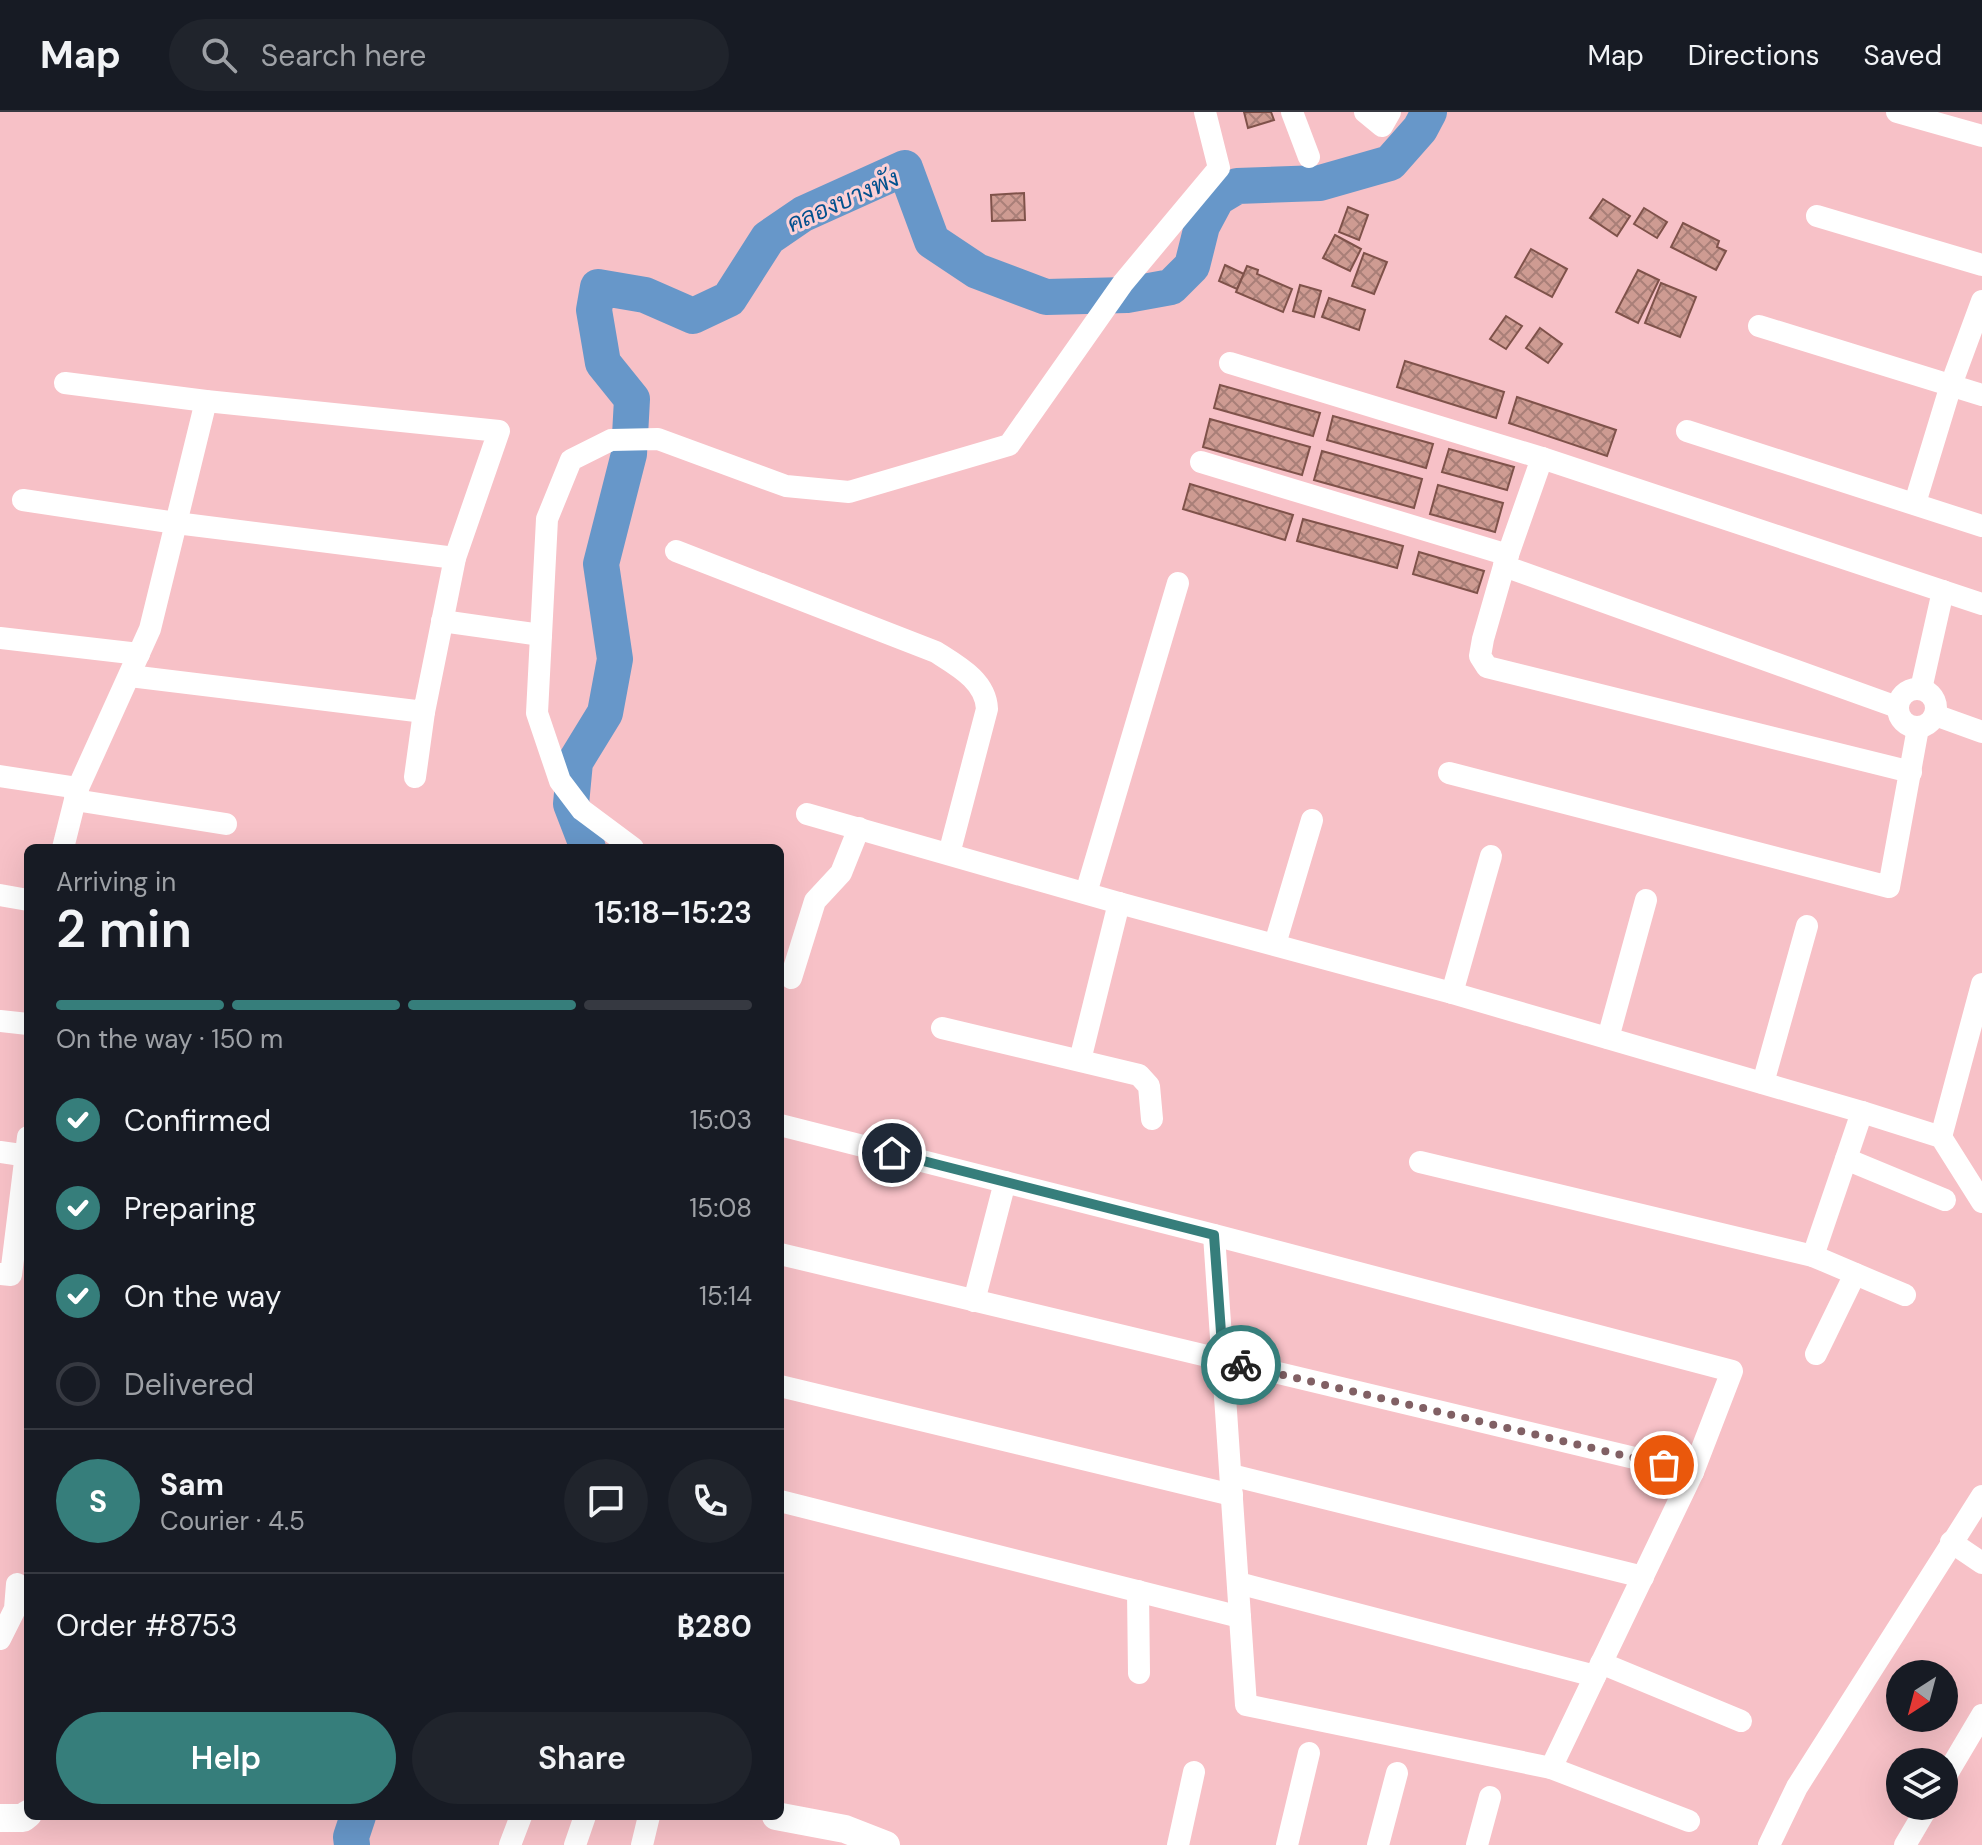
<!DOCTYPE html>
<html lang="en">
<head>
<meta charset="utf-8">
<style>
	body { margin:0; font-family:"DM Sans",Sarabun,sans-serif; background:#20242c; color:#f1f3f6; height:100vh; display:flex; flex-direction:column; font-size:30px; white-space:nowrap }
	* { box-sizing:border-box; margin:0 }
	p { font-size:26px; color:#9ea1a6 }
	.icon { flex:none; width:44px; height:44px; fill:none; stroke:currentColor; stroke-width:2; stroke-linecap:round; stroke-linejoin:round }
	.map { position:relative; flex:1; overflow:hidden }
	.details { position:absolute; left:24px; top:732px; width:760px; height:976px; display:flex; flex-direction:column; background:#171b24; border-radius:12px; box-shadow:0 8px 32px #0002 }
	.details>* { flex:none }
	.needle { width:52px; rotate:216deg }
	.buttons { position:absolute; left:1886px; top:1548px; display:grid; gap:16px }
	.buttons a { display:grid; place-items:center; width:72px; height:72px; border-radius:50%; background:#171b24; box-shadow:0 8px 32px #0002; font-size:40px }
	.pin { position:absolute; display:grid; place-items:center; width:68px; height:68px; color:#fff; margin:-34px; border:4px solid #fff; border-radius:50%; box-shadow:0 2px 8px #0007 }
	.courier { position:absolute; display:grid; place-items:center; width:80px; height:80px; margin:-40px; border:6px solid #367e7b; border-radius:50%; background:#fff; color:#222; box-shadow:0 2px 10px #0007 }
	.head em { font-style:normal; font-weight:600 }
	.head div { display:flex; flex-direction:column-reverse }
	.head { display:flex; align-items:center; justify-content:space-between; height:136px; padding:0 32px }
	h1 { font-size:52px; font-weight:600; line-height:60px }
	.bar { display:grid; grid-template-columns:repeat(4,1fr); gap:12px 8px; align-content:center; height:96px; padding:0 32px }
	.bar i { height:10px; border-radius:6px; background:#363941 }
	.bar .current { background:#367e7b }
	.bar p { grid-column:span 4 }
	.line { display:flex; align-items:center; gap:20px; padding:0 32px; border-top:2px solid #363941 }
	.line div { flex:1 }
	.round { display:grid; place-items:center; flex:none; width:84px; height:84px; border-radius:42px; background:#20242c }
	ol { padding:0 32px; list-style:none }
	li { display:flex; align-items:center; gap:24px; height:88px }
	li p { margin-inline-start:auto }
	li .icon { padding:8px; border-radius:50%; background:#367e7b; color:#fff; stroke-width:4 }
	li:last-child { color:#9ea1a6 }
	li i { width:44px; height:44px; border:4px solid #363941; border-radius:50% }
	.cta { display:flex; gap:16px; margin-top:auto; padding:16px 32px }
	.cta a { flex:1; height:92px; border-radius:48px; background:#367e7b; color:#fff; font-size:32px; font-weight:600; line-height:92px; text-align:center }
	.cta a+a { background:#20242c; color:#f1f3f6 }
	header { display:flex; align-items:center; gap:48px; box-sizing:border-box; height:112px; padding:0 40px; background:#171b24; border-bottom:2px solid #363941 }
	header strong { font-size:38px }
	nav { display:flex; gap:44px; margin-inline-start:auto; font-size:28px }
	.search { width:560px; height:72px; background:#20242c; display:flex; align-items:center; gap:20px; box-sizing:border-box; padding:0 28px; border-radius:44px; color:#9ea1a6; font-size:30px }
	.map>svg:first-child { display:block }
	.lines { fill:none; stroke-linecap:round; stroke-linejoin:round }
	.river { stroke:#6797c9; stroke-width:36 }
	.building { fill:url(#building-cross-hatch); stroke:#7f524a; stroke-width:2 }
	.minor { stroke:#fff; stroke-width:22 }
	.tertiary { stroke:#fff; stroke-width:28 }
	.done { stroke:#816064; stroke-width:8; stroke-dasharray:0 14.4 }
	.route { stroke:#367e7b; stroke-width:10 }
	.labels { text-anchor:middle; stroke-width:6; stroke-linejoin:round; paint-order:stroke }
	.water-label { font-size:24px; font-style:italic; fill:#03518e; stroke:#fdd1d6 }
</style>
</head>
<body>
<header>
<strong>Map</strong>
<div class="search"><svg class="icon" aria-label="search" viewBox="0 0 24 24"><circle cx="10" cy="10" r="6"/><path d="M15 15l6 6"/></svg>Search here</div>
<nav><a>Map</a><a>Directions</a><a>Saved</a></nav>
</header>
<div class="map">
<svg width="1982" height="1733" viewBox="0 0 1982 1733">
	<defs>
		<pattern id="building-cross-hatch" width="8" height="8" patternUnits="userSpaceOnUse" patternTransform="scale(2)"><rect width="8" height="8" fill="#ce9b92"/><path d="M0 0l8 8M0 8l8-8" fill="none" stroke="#a97f78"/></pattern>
	</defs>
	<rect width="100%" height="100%" fill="#f7c1c7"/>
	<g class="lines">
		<g class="river">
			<path d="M 588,736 L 571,692 L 575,650 L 605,601 L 615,547 L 601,452 L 629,342 L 632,287 L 603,251 L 594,198 L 598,175 L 645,183 L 693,204 L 729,187 L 768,126 L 803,102 L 905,56 L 932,129 L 977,159 L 1046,185 L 1127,183 L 1171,175 L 1192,154 L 1202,114 L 1217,86 L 1237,74 L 1320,71 L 1390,51 L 1420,17 L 1429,0"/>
			<path d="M 352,1733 L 351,1725 L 358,1704"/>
		</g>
	</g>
	<g class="building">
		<path d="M 1244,0 L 1271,0 L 1274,8 L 1248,16 Z"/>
		<path d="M 1024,81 L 1025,108 L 992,109 L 991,83 Z"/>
		<path d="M 1603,87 L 1630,104 L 1617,124 L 1590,106 Z"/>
		<path d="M 1348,95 L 1368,103 L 1359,128 L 1339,120 Z"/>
		<path d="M 1644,96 L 1667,110 L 1657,126 L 1634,112 Z"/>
		<path d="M 1683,111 L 1719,129 L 1717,135 L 1726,139 L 1716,158 L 1671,135 Z"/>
		<path d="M 1335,123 L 1361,137 L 1350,159 L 1323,146 Z"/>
		<path d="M 1531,137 L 1567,157 L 1552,185 L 1515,165 Z"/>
		<path d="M 1364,141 L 1387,150 L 1374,182 L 1352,174 Z"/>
		<path d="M 1225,153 L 1244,162 L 1237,177 L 1219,169 Z"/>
		<path d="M 1247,154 L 1258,158 L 1257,162 L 1292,177 L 1283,200 L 1236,180 Z"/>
		<path d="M 1638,158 L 1659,168 L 1638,211 L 1616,200 Z"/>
		<path d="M 1661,171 L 1696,185 L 1680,225 L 1645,211 Z"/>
		<path d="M 1300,173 L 1321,179 L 1314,205 L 1293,199 Z"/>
		<path d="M 1329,186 L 1365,198 L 1359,218 L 1322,205 Z"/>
		<path d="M 1506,204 L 1522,214 L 1506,237 L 1490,227 Z"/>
		<path d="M 1540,216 L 1562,232 L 1548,251 L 1526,236 Z"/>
		<path d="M 1405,249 L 1504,280 L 1496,306 L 1397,275 Z"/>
		<path d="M 1220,273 L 1320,301 L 1313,324 L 1214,296 Z"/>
		<path d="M 1517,285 L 1616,318 L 1607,344 L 1509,311 Z"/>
		<path d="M 1333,304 L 1433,332 L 1426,356 L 1327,328 Z"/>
		<path d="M 1210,307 L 1310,335 L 1302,363 L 1203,335 Z"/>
		<path d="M 1449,337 L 1514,355 L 1507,378 L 1442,360 Z"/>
		<path d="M 1322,339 L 1422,367 L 1414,396 L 1314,368 Z"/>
		<path d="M 1190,372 L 1293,403 L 1285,428 L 1183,397 Z"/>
		<path d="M 1438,373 L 1503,391 L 1495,420 L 1430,402 Z"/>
		<path d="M 1303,407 L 1403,434 L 1397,456 L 1297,429 Z"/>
		<path d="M 1419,440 L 1484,459 L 1477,481 L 1413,462 Z"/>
	</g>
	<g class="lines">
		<g class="minor">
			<path d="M 1292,0 L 1309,45"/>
			<path d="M 1365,0 L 1382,14 L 1390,0"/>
			<path d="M 1897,0 L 1982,24"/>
			<path d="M 1817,104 L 1982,153"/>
			<path d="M 1759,214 L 1982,283"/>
			<path d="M 1230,251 L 1542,346 L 1982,492"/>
			<path d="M 65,271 L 206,289 L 499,319 L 455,446 L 424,600 L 130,564"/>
			<path d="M 1687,319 L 1982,414"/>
			<path d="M 1542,346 L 1504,454 L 1483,527 L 1480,544 L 1487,555 L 1911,660"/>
			<path d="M 1201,350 L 1508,443"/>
			<path d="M 23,388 L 176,411 L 455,446"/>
			<path d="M 1915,391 L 1951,273 L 1982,189"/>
			<path d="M 676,439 L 936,540 C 958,554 986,569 987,597 L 949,742"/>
			<path d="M 1504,454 L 1897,595"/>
			<path d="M 442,509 L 541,523"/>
			<path d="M 0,526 L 139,542"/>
			<circle cx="1917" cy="596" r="19"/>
			<path d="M 1921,577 L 1943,479"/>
			<path d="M 1935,603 L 1982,620"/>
			<path d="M 1449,661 L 1889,775 L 1918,616"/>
			<path d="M 0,664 L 78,676"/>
			<path d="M 415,665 L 424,600"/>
			<path d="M 75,688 L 226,712"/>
			<path d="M 807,702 L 1119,791 L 1452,881 L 1862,1000 L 1941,1025 L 1982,1090"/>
			<path d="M 63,736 L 78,676 L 150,517 L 206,289"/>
			<path d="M 633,736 L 582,698 L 560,669 L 537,601 L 547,407 L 571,348 L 611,328 L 658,327 L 786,374 L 849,380 L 1009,333 L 1123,171 L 1219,56 L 1205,0"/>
			<path d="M 1086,781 L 1178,471"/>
			<path d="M 0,783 L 28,788"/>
			<path d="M 1275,832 L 1312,708"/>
			<path d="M 791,866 L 815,789 L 841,761 L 859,716"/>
			<path d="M 1452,881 L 1491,744"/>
			<path d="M 0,909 L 28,912"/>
			<path d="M 942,916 L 1139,963 L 1149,974 L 1152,1007"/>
			<path d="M 1608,926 L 1646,788"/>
			<path d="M 1080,948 L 1119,791"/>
			<path d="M 1763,971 L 1807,814"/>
			<path d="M 780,1013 L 1214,1123 L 1732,1259 L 1693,1360 L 1551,1656"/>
			<path d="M 1941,1025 L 1982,872"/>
			<path d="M 0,1040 L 28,1044"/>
			<path d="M 1846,1047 L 1945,1088"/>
			<path d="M 1420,1050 L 1813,1144 L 1905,1183"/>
			<path d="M 1214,1123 L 1246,1593 L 1551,1656 L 1689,1709"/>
			<path d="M 780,1142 L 1693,1360"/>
			<path d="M 1813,1144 L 1862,1000"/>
			<path d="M 0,1162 L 11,1163 L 28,1025"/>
			<path d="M 974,1189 L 1005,1070"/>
			<path d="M 1816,1242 L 1855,1162"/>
			<path d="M 780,1274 L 1232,1383"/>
			<path d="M 1231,1363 L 1643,1465"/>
			<path d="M 780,1389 L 1240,1505"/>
			<path d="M 1951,1430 L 1982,1451"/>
			<path d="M 1238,1471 L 1595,1564"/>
			<path d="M 1138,1479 L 1139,1561"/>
			<path d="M 0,1527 L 15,1497 L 17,1472"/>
			<path d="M 1601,1551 L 1741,1609"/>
			<path d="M 1944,1667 L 1982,1603"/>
			<path d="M 510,1733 L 521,1704"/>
			<path d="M 575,1733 L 585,1704"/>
			<path d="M 642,1733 L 649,1704"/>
			<path d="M 1178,1733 L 1194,1660"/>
			<path d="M 1287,1733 L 1309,1641"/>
			<path d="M 1378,1733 L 1397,1661"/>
			<path d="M 1477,1733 L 1490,1685"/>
			<path d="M 1769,1733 L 1797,1675 L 1982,1384"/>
			<path d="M 1905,1733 L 1928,1694"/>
		</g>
		<g class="tertiary">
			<path d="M 776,1704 L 845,1717 L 886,1733"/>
			<path d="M 0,1706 L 23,1706 L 28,1702"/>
		</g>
	</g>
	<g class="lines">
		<path class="done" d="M 1241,1253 L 1664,1353"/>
		<path class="route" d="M 892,1041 L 1214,1123 L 1223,1248 L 1241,1253"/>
	</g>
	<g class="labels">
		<g class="water-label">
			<text transform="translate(843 89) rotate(-24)" y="8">คลองบางพัง</text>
		</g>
	</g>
</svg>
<div class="buttons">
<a><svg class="needle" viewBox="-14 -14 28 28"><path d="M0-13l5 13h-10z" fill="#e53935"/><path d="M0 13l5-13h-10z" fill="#9ea1a6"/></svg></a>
<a><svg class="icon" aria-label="layers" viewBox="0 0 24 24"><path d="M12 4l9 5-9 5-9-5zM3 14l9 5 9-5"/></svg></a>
</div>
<div class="pin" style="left:1664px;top:1353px;background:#ea580c"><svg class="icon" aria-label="bag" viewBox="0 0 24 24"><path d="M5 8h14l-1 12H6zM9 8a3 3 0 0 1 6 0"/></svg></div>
<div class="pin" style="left:892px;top:1041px;background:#1f2937"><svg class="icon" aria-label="home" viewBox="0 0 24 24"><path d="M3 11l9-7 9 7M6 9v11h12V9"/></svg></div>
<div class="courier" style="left:1241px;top:1253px"><svg class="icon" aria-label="bike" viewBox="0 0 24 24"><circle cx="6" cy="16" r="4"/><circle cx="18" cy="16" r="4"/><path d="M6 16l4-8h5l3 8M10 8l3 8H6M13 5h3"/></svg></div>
<section class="details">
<div class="head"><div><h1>2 min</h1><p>Arriving in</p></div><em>15:18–15:23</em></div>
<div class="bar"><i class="current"></i><i class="current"></i><i class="current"></i><i></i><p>On the way · 150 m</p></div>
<ol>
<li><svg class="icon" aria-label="check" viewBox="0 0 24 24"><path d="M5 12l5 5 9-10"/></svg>Confirmed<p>15:03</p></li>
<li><svg class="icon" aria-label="check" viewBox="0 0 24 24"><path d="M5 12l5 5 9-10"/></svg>Preparing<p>15:08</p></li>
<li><svg class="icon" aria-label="check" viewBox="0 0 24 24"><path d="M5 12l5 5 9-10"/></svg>On the way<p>15:14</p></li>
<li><i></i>Delivered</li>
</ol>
<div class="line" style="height:144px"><b class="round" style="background:#367e7b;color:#fff">S</b><div><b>Sam</b><p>Courier · 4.5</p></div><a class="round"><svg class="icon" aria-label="chat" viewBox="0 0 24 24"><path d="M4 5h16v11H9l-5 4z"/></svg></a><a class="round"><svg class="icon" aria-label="phone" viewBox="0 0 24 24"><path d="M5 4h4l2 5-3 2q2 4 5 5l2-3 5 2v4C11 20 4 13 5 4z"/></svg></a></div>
<div class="line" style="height:104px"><div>Order #8753</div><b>฿280</b></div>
<div class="cta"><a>Help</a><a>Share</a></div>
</section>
</div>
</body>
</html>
